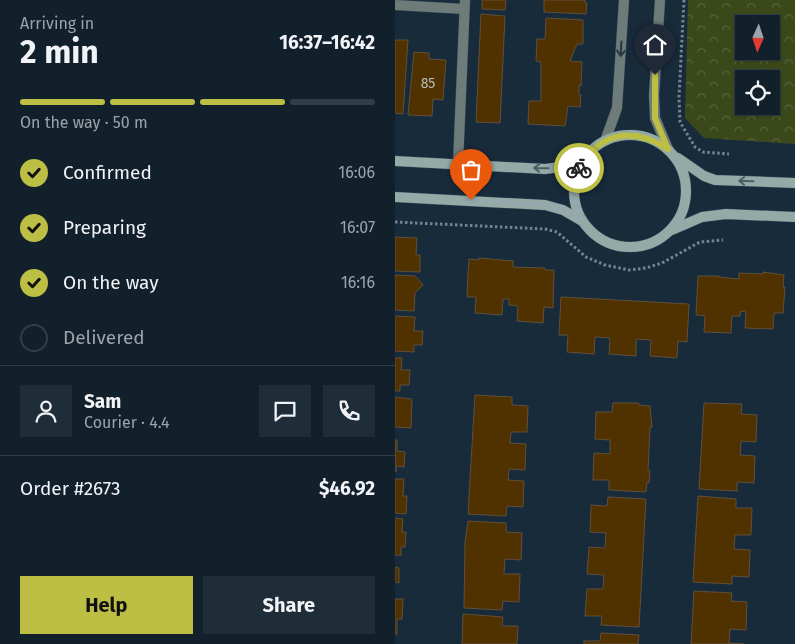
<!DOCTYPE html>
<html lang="en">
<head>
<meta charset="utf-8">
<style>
	body { margin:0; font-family:"Fira Sans",sans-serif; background:#1f2d38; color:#f1f3f6; height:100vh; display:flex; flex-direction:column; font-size:19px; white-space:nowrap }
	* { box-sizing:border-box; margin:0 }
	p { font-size:16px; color:#9ca3a9 }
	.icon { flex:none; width:28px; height:28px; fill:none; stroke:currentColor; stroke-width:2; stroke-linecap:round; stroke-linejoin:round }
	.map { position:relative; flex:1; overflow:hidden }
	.side { display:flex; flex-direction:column; background:#12202c; width:395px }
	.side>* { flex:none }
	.needle { width:32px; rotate:183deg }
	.tools { position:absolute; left:340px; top:15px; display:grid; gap:10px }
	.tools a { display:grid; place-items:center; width:45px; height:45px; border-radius:0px; background:#12202c; box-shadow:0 1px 4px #0004,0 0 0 1px #313e48; font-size:25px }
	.pin { position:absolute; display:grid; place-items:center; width:42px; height:42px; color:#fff; margin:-51px -21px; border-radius:50% 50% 50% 0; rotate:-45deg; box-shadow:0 0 5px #0007 }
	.pin .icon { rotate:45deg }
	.courier { position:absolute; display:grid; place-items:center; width:50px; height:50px; margin:-25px; border:4px solid #bcbf44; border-radius:50%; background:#fff; color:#222; box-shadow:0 1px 6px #0007 }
	.head em { font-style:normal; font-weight:700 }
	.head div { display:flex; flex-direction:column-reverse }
	.head { display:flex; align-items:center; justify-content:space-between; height:85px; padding:0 20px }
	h1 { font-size:32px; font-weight:700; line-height:38px }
	.bar { display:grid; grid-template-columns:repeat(4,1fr); gap:8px 5px; align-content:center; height:60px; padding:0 20px }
	.bar i { height:6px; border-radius:4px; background:#313e48 }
	.bar .selected { background:#bcbf44 }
	.bar p { grid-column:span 4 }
	.line { display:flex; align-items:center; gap:12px; padding:0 20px; border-top:1px solid #313e48 }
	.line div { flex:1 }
	.round { display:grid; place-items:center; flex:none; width:52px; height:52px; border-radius:0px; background:#1f2d38 }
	ol { padding:0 20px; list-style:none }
	li { display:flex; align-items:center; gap:15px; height:55px }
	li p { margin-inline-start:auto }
	li .icon { padding:5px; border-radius:50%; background:#bcbf44; color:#111; stroke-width:4 }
	li:last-child { color:#9ca3a9 }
	li i { width:28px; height:28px; border:2px solid #313e48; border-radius:50% }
	.cta { display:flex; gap:10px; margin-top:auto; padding:10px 20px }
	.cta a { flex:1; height:58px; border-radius:0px; background:#bcbf44; color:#111; font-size:20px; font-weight:700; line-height:58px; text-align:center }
	.cta a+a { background:#1f2d38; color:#f1f3f6 }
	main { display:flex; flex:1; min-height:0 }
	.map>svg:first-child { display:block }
	.park { fill:url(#park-crowns); fill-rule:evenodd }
	.building { fill:#503100; stroke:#60503b }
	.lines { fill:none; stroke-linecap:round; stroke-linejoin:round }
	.lane-casing { stroke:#344655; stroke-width:11 }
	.street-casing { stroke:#344655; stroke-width:11 }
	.secondary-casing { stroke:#344655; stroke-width:11 }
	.path { stroke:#748491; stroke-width:3; stroke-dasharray:2.5 2.5; stroke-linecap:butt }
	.lane { stroke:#6d7b79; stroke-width:10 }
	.street { stroke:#6d7b79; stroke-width:10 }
	.secondary { stroke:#93aaa7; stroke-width:10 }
	.oneway { stroke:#263843 }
	.oneway2 { stroke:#4a5f66 }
	.done { stroke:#99a8b4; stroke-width:5; stroke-dasharray:0 9 }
	.route { stroke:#bcbf44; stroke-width:6 }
	.labels { text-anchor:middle; stroke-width:4; stroke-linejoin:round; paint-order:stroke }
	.number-label { font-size:14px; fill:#babcb8 }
</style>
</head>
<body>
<main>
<section class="side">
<div class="head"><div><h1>2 min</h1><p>Arriving in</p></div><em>16:37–16:42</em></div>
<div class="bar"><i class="selected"></i><i class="selected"></i><i class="selected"></i><i></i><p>On the way · 50 m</p></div>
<ol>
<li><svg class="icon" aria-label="check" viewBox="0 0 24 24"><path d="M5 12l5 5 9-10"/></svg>Confirmed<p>16:06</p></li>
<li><svg class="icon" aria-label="check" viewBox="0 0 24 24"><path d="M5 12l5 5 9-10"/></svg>Preparing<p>16:07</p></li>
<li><svg class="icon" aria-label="check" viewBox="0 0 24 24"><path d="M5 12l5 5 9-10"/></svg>On the way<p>16:16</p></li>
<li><i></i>Delivered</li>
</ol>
<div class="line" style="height:90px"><a class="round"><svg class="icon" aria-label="person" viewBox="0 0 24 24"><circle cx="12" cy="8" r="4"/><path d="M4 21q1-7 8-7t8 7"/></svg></a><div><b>Sam</b><p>Courier · 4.4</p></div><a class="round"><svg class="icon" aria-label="chat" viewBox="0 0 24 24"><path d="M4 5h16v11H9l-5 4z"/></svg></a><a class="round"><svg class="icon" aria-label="phone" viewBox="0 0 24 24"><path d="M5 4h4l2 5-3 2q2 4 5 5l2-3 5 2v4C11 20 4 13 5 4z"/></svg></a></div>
<div class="line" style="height:65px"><div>Order #2673</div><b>$46.92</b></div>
<div class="cta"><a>Help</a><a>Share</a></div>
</section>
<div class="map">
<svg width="400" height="644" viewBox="0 0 400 644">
	<defs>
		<pattern id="park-crowns" width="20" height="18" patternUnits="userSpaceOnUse" patternTransform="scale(1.25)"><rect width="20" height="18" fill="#3b491a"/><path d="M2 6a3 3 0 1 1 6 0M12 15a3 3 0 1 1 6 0" fill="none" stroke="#57633c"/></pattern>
	</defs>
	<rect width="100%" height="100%" fill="#182b3b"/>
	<path class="park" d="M 293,0 L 400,0 L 400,144 L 309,138 L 290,118 ZM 349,24 L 376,24 L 376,51 L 349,51 ZM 349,79 L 376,79 L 376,106 L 349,106 Z"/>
	<g class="building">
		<path d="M 87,0 L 111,0 L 110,10 L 87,9 Z"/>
		<path d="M 149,0 L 190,0 L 190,3 L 192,3 L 191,14 L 149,12 Z"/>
		<path d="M 86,14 L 110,16 L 105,123 L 81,122 Z"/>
		<path d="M 151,18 L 188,20 L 188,44 L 182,44 L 175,61 L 187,62 L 186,86 L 184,85 L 184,95 L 186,95 L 185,107 L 173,106 L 170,126 L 133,124 L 134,101 L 146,101 L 146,62 L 141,61 L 142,39 L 150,39 Z"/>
		<path d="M 0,40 L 13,40 L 8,114 L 0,113 Z"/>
		<path d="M 19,52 L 34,53 L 34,59 L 51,60 L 48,100 L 38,99 L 37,116 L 13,115 Z"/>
		<path d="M 0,237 L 22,238 L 21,255 L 25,255 L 25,272 L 0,271 Z"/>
		<path d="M 84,258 L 118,261 L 118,267 L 150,268 L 150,270 L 159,270 L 158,308 L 149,307 L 148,323 L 122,321 L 123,306 L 114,305 L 114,299 L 108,299 L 107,315 L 80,313 L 81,297 L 72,297 L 73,272 L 74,259 L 84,260 Z"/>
		<path d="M 368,272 L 389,275 L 388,287 L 390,287 L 388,313 L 379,313 L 378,329 L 350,328 L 351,312 L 346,311 L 345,316 L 337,316 L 336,333 L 309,332 L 310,316 L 301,315 L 303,276 L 324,276 L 324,277 L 344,279 L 344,273 L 368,274 Z"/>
		<path d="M 0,275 L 20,276 L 28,285 L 20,293 L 19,311 L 0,310 Z"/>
		<path d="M 166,297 L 294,304 L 292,342 L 283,341 L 282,358 L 255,356 L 256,340 L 241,339 L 241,356 L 214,354 L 215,338 L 200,337 L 199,354 L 172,352 L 173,335 L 164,335 Z"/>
		<path d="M 0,316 L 20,317 L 19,331 L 28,331 L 27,345 L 19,345 L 19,352 L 0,351 Z"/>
		<path d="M 0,358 L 7,358 L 6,370 L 15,370 L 14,385 L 5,385 L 5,391 L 0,391 Z"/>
		<path d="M 80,395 L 117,397 L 117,405 L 133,406 L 132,432 L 116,432 L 115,443 L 131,444 L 130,470 L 114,469 L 113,480 L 129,481 L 128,507 L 112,506 L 111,516 L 73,514 Z"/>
		<path d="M 0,397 L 17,399 L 16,428 L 0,427 Z"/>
		<path d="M 218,403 L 244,403 L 243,405 L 255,406 L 257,427 L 255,427 L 253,470 L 255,470 L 254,483 L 252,482 L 251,492 L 214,490 L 214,480 L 198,480 L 199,453 L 215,454 L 215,440 L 200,439 L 201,412 L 217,412 Z"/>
		<path d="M 309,403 L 347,404 L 346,414 L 362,415 L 361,442 L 346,441 L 345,455 L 360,456 L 359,483 L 342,482 L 342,491 L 304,489 Z"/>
		<path d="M 0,440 L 2,440 L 2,451 L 10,452 L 9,467 L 1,466 L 1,472 Z"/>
		<path d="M 0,479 L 9,479 L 8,496 L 12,496 L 11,514 L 0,513 Z"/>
		<path d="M 303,496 L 341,499 L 341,508 L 357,508 L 356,535 L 340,535 L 339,549 L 355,550 L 354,577 L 337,576 L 337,584 L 298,582 Z"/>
		<path d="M 213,497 L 251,499 L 244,627 L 206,625 L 207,616 L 190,616 L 192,589 L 208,589 L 209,575 L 192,574 L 194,547 L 210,548 L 211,533 L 195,532 L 196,505 L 212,506 Z"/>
		<path d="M 0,518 L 8,519 L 7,532 L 11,532 L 10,547 L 6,547 L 6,555 L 0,555 Z"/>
		<path d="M 73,521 L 111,523 L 111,532 L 127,533 L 126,560 L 110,559 L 109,574 L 125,574 L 124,602 L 108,601 L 107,610 L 69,608 L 70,543 Z"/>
		<path d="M 0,567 L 4,568 L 4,583 L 0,582 Z"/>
		<path d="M 299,591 L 337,593 L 336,601 L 352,602 L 351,630 L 335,629 L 334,643 L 349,644 L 296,644 Z"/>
		<path d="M 0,599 L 8,599 L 7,619 L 2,619 L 2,634 L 0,634 Z"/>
		<path d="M 68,614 L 108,617 L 107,626 L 123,626 L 122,644 L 67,644 Z"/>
		<path d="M 206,633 L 244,635 L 243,644 L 189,644 L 189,641 L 205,641 Z"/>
	</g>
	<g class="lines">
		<defs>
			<g id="lane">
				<path d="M 0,5 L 69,9"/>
				<path d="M 63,164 L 70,0"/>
			</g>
			<g id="street">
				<path d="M 265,0 L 259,95 L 260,118 L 273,149"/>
				<path d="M 210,141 L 222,108 L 229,0"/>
			</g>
			<g id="secondary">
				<circle cx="235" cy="191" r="56"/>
				<path d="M 283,158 L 309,176 L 320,180 L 400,183"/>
				<path d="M 0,161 L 150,169 L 166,167 L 192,155"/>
				<path d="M 0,197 L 150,205 L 168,210 L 187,221"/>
				<path d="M 277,230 L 307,217 L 331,214 L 400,217"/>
			</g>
		</defs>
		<use href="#lane" class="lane-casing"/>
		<use href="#street" class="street-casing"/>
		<use href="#secondary" class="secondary-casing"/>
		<g class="path">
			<path d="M 289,0 L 284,97 L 285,122 L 300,147 L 308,152 L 334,154"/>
			<path d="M 0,222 L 150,229 L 162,232 L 191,257 L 210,265 L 234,270 L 251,268 L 267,263 L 305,242 L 328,240"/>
		</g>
		<use href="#lane" class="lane"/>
		<use href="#street" class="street"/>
		<use href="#secondary" class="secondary"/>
	</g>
	<defs><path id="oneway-shaft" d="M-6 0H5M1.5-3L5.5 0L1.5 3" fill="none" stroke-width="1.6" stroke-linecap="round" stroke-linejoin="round" transform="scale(1.25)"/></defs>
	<use class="oneway" href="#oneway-shaft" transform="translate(226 49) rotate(93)"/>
	<g class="oneway2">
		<use href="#oneway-shaft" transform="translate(146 168) rotate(-179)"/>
		<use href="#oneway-shaft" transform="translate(351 181) rotate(-178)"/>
	</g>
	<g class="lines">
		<path class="done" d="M 76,200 L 150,205 L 168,210 L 187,221 C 180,203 176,186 184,168"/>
		<path class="route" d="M 184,168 C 206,131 238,127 273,149 L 260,118 L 260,75"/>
	</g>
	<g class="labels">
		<g class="number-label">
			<text x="33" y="88">85</text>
		</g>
	</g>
</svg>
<div class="tools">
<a><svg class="needle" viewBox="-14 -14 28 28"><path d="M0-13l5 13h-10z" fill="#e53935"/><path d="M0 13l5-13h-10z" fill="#9ca3a9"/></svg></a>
<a><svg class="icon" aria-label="locate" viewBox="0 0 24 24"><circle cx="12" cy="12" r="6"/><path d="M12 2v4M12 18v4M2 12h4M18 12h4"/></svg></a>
</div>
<div class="pin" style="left:76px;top:200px;background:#ea580c"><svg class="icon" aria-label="bag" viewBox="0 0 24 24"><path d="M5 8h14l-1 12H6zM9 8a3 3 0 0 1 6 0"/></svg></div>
<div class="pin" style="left:260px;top:75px;background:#1f2937"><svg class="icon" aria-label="home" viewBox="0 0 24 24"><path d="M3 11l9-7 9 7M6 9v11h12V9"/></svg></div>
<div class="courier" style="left:184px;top:168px"><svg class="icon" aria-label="bike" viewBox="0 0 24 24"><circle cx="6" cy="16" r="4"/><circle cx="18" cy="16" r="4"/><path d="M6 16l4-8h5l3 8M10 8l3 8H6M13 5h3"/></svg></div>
</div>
</main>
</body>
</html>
